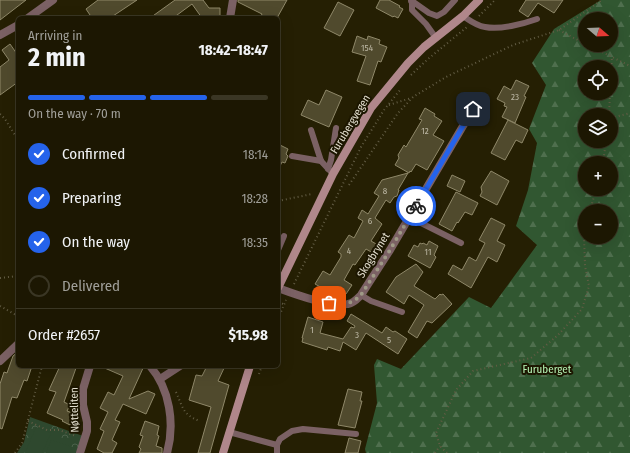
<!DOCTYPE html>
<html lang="en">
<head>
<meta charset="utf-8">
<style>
	body { margin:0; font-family:"Fira Sans Condensed",sans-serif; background:#25200c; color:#f1f3f6; height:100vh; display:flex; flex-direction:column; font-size:15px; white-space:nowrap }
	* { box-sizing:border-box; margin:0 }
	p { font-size:13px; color:#a09f99 }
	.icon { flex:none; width:22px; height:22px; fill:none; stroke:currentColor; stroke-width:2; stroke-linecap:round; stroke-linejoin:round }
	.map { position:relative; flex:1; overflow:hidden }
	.drawer { position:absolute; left:16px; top:16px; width:264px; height:352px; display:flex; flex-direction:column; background:#1c1702; border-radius:6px; box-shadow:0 4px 16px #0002,0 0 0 1px #3a3624 }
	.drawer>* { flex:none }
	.needle { width:26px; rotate:109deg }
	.tools { position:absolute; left:578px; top:12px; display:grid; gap:8px }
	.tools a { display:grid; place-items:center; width:40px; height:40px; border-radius:50%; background:#1c1702; box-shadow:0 4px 16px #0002,0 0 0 1px #3a3624; font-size:20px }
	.pin { position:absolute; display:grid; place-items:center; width:34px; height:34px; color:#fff; margin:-17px; border-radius:8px; box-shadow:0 2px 6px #0006 }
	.courier { position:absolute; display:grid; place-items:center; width:40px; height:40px; margin:-20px; border:3px solid #2563eb; border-radius:50%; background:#fff; color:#222; box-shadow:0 1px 5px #0007 }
	.overview em { font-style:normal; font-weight:700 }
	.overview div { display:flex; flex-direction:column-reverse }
	.overview { display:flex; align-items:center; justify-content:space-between; height:68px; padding:0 12px }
	h1 { font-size:26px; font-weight:700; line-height:30px }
	.bar { display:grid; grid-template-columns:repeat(4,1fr); gap:6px 4px; align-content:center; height:48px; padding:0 12px }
	.bar i { height:5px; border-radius:3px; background:#3a3624 }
	.bar .on { background:#2563eb }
	.bar p { grid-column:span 4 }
	.line { display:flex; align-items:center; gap:10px; padding:0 12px; border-top:1px solid #3a3624 }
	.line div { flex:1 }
	ol { padding:0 12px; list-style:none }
	li { display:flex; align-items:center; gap:12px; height:44px }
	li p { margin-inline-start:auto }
	li .icon { padding:4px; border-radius:50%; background:#2563eb; color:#fff; stroke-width:4 }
	li:last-child { color:#a09f99 }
	li i { width:22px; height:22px; border:2px solid #3a3624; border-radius:50% }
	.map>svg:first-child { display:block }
	.forest { fill:url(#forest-firs); fill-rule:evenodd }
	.park { fill:url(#park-crowns) }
	.garden { fill:#2e482e }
	.building { fill:#504a2d; stroke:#8f8869 }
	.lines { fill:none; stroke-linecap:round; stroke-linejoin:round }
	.path { stroke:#635d45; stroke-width:2; stroke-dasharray:1 3; stroke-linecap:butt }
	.lane { stroke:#7b6164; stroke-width:6 }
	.street { stroke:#7b6164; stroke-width:8 }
	.secondary { stroke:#b0878b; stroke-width:8 }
	.done { stroke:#9f9a86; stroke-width:4; stroke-dasharray:0 7.2 }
	.route { stroke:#2563eb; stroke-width:5 }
	.labels { text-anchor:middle; stroke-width:4; stroke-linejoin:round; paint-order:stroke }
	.number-label { font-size:9px; fill:#bdb8a5 }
	.street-label { font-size:11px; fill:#e1ddcd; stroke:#1c1600 }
	.park-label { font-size:11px; fill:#b5f3b4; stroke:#1c1600 }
</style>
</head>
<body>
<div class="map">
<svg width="630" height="453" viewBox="0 0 630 453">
	<defs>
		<pattern id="forest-firs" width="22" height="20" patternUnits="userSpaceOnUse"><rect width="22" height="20" fill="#315731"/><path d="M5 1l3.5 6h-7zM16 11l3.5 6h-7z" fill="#4f6f4e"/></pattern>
		<pattern id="park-crowns" width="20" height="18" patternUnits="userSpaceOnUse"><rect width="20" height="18" fill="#2e482e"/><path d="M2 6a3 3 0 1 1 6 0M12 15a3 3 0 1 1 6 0" fill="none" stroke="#4c624b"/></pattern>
	</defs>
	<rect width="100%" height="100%" fill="#251f03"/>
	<path class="forest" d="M 601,0 L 630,0 L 630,453 L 366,453 L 365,449 L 377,403 L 374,365 L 377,359 L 401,369 L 469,297 L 491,308 L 537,245 L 516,226 L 528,190 L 537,143 L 529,129 L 546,85 L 532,63 L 554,29 ZM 585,19 L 611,19 L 611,45 L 585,45 ZM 585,67 L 611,67 L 611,93 L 585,93 ZM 585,115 L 611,115 L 611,141 L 585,141 ZM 585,163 L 611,163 L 611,189 L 585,189 ZM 585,211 L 611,211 L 611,237 L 585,237 Z"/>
	<path class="park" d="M 30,417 L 83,436 L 77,453 L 17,453 L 24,442 Z"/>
	<g class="garden">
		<path d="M 36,427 L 51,433 L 42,453 L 25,453 Z"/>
		<path d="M 51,440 L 72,447 L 70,453 L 46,453 Z"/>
	</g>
	<g class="building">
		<path d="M 0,0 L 26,0 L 0,20 Z"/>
		<path d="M 98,0 L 137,0 L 110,18 L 92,18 L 86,9 Z"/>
		<path d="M 175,0 L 203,0 L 209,8 L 220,8 L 220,18 L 202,18 L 192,4 L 173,18 L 150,18 Z"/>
		<path d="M 238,0 L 287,0 L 277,18 L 260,18 L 262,14 L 238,2 Z"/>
		<path d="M 380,0 L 389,0 L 400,6 L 399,7 L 403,9 L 398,18 L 394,16 L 393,17 L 376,8 Z"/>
		<path d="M 526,0 L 563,0 L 554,13 L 538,3 L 528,17 L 519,11 Z"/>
		<path d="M 338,2 L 354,10 L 340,36 L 324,28 Z"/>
		<path d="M 357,36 L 367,40 L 368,36 L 380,40 L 379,44 L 387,47 L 381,62 L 378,61 L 370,85 L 357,81 L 366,56 L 352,52 Z"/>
		<path d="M 10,44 L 17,54 L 18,54 L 18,82 L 0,95 L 0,67 L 9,60 L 2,50 Z"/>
		<path d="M 516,80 L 529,86 L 524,96 L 526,97 L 515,123 L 502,117 L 507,107 L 504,106 L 505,103 L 497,99 L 504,86 L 511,90 Z"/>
		<path d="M 326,90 L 342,97 L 329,127 L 301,115 L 308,100 L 319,105 Z"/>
		<path d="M 425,108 L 435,114 L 434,116 L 442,121 L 433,135 L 444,141 L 427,170 L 416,164 L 411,172 L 410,171 L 409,173 L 395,165 L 399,158 L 398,155 L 404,145 L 406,147 L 422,120 L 419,119 Z"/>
		<path d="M 508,120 L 528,130 L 522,143 L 516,140 L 505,160 L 491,153 Z"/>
		<path d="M 278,144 L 288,149 L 286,154 L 288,156 L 285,163 L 282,162 L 278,170 Z"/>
		<path d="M 491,171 L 509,181 L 497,205 L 480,196 L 482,192 L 481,187 Z"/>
		<path d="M 408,173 L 398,190 L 399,190 L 397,196 L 394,197 L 390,203 L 386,200 L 375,218 L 382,224 L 371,241 L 378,245 L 373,253 L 366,249 L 355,265 L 353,264 L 344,280 L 352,285 L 346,294 L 338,290 L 335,295 L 315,284 L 323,271 L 330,275 L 341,257 L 341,254 L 338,252 L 349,235 L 354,238 L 363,221 L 358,218 L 362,210 L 368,214 L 379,196 L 374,193 L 382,180 Z"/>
		<path d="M 452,175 L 465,181 L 460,192 L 447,186 Z"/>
		<path d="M 456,192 L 478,203 L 472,215 L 465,212 L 458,223 L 457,222 L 452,231 L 439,224 Z"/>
		<path d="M 491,218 L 505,225 L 497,241 L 505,245 L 497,262 L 488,257 L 471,288 L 448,274 L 453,265 L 462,270 L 469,257 L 476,261 L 485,243 L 479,240 Z"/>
		<path d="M 429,241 L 438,246 L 434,255 L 436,257 L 430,268 L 408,256 L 414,245 L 418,247 L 420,243 L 422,244 L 423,243 L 427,245 Z"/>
		<path d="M 416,264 L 423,272 L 414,286 L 435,299 L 440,294 L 441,295 L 443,294 L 452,304 L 432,323 L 427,321 L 417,338 L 408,332 L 424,305 L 409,295 L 404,304 L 386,292 L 396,277 Z"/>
		<path d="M 351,314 L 382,333 L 386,327 L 393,332 L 395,331 L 407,339 L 398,354 L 366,333 L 356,350 L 343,342 L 340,351 L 328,347 L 327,350 L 302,342 L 303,338 L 302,338 L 308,317 L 323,322 L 320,333 L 343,339 L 351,327 L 354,328 L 355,326 L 347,321 Z"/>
		<path d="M 18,352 L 18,366 L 32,366 L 27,381 L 24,380 L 17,398 L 12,397 L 2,429 L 0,428 L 0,384 L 4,372 L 7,373 L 13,356 Z"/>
		<path d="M 60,366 L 70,366 L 76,368 L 64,402 L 70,405 L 67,411 L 75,414 L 70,425 L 62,421 L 63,420 L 47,413 L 56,392 L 49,390 Z"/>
		<path d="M 100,366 L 144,366 L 129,399 L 148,391 L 155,394 L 146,414 L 123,404 L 115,420 L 120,422 L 112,440 L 117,443 L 112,453 L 104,453 L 97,449 L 104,431 L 100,429 L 108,412 L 100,408 L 108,392 L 114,395 L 123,376 Z"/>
		<path d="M 207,366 L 225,366 L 218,381 L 229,385 L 210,453 L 198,453 L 211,407 L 189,400 L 196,375 L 202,376 Z"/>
		<path d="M 348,389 L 362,392 L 360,401 L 362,401 L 355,428 L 338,425 Z"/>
		<path d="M 145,421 L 159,426 L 157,435 L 159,436 L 156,446 L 162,448 L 162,453 L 139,453 L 141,449 L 139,447 L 143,436 L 140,435 Z"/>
		<path d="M 349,438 L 361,441 L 358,453 L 345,453 Z"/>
	</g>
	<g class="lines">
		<g class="path">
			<path d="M 479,16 L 495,0"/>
			<path d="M 559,30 L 585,44"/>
			<path d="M 588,45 L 630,66"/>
			<path d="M 611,72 L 612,57"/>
			<path d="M 411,75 L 428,59 L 467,27"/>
			<path d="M 389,105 L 411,98"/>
			<path d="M 0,114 L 5,119 L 18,140"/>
			<path d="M 609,115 L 610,93"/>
			<path d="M 611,118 L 630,113"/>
			<path d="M 603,163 L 606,141"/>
			<path d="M 349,185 L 398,113 L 413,97 L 446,77 L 513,45 L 559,30 L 602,0"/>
			<path d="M 278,201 L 312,194"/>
			<path d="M 590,211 L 596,189"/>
			<path d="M 0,278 L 18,276"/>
			<path d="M 294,284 L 361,147 L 384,110 L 400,90"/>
			<path d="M 278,303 L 284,304"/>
			<path d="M 0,306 L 18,316"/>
			<path d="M 278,319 L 286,300"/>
			<path d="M 259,374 L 262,366"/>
			<path d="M 176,392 C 183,408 183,415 200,421"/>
			<path d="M 28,421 L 47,430 L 59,430 L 76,436"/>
			<path d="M 15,453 L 22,443 L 42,366"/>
			<path d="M 435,453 L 440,446"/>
			<path d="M 447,453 L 440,446 L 436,433 L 456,390 L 473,371 L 531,358 L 558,335 L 582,309 L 589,286 L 585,266 L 584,237 L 585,231"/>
		</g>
		<g class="lane">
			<path d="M 411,1 L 412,1 L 412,10 L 426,24 L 436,38"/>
			<path d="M 412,1 L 429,13 L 437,16 L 444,12 L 455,0"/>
			<path d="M 463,16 C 469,20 477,26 485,27 C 500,30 523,24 537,19"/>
			<path d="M 311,130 L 321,161 L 333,174"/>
			<path d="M 292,156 L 321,161"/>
			<path d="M 328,169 L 331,160 L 336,128"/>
			<path d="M 409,217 L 461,243"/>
			<path d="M 278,250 L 284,236"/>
			<path d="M 361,295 L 371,301 L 402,312"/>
			<path d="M 229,432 L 277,445"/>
			<path d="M 277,453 L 277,445 L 280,439 L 292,431 L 303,429 L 356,434"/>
		</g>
		<g class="street">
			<path d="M 28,18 L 53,0"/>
			<path d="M 230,18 L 233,0"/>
			<path d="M 0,35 L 18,25"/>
			<path d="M 278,288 C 294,294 333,308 348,304 C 354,303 357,299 361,295 L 390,250 L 473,109"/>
			<path d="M 0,361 L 18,344"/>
			<path d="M 150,366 C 170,389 175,424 167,453"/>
			<path d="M 160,379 L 180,366"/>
			<path d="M 80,453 L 87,431 L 87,422 L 83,405 L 83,389 L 90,366"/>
		</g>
		<g class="secondary">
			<path d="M 278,288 L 333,174 L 371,108 L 408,63 L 424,47 L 463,16 L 479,0"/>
			<path d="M 223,453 L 250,366"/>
		</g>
	</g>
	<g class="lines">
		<path class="done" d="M 329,303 C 342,305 351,305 361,295 L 390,250 L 416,206"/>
		<path class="route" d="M 416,206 L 473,109"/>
	</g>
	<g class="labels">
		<g class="number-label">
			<text x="367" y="51">154</text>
			<text x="515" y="100">23</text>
			<text x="425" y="134">12</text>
			<text x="385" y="194">8</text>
			<text x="370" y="224">6</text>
			<text x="349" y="254">4</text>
			<text x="428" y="255">11</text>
			<text x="312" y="333">1</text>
			<text x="357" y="338">3</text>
			<text x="389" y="343">5</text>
		</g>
		<g class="street-label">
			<text transform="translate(350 124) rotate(-59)" y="4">Furubergvegen</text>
			<text transform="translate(373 255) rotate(-58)" y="4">Skogbrynet</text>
			<text transform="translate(74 410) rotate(-91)" y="4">Nøtteliten</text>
		</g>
		<g class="park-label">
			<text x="547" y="373">Furuberget</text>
		</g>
	</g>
</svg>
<div class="tools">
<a><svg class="needle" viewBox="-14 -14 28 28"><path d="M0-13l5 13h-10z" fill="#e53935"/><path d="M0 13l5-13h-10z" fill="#a09f99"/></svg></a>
<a><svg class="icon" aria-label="locate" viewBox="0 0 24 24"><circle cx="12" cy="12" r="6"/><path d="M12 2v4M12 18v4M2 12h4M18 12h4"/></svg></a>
<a><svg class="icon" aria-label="layers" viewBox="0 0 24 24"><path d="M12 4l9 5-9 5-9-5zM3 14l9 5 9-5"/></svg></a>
<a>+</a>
<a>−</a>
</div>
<div class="pin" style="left:329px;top:303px;background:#ea580c"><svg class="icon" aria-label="bag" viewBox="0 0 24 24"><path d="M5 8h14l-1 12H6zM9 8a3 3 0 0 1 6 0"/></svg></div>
<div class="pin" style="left:473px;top:109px;background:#1f2937"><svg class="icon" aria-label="home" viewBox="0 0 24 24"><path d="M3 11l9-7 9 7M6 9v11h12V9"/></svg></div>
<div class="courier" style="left:416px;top:206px"><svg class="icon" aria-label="bike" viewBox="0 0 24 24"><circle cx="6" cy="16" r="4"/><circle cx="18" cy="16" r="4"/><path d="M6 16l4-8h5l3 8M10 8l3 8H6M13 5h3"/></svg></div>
<section class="drawer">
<div class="overview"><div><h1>2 min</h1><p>Arriving in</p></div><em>18:42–18:47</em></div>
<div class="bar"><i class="on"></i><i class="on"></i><i class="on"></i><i></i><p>On the way · 70 m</p></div>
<ol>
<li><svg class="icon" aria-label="check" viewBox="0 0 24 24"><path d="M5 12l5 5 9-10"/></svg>Confirmed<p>18:14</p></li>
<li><svg class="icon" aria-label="check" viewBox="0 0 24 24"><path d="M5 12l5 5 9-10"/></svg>Preparing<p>18:28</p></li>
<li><svg class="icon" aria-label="check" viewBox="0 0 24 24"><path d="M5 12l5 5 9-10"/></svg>On the way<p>18:35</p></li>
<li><i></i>Delivered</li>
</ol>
<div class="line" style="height:52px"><div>Order #2657</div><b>$15.98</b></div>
</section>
</div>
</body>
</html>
